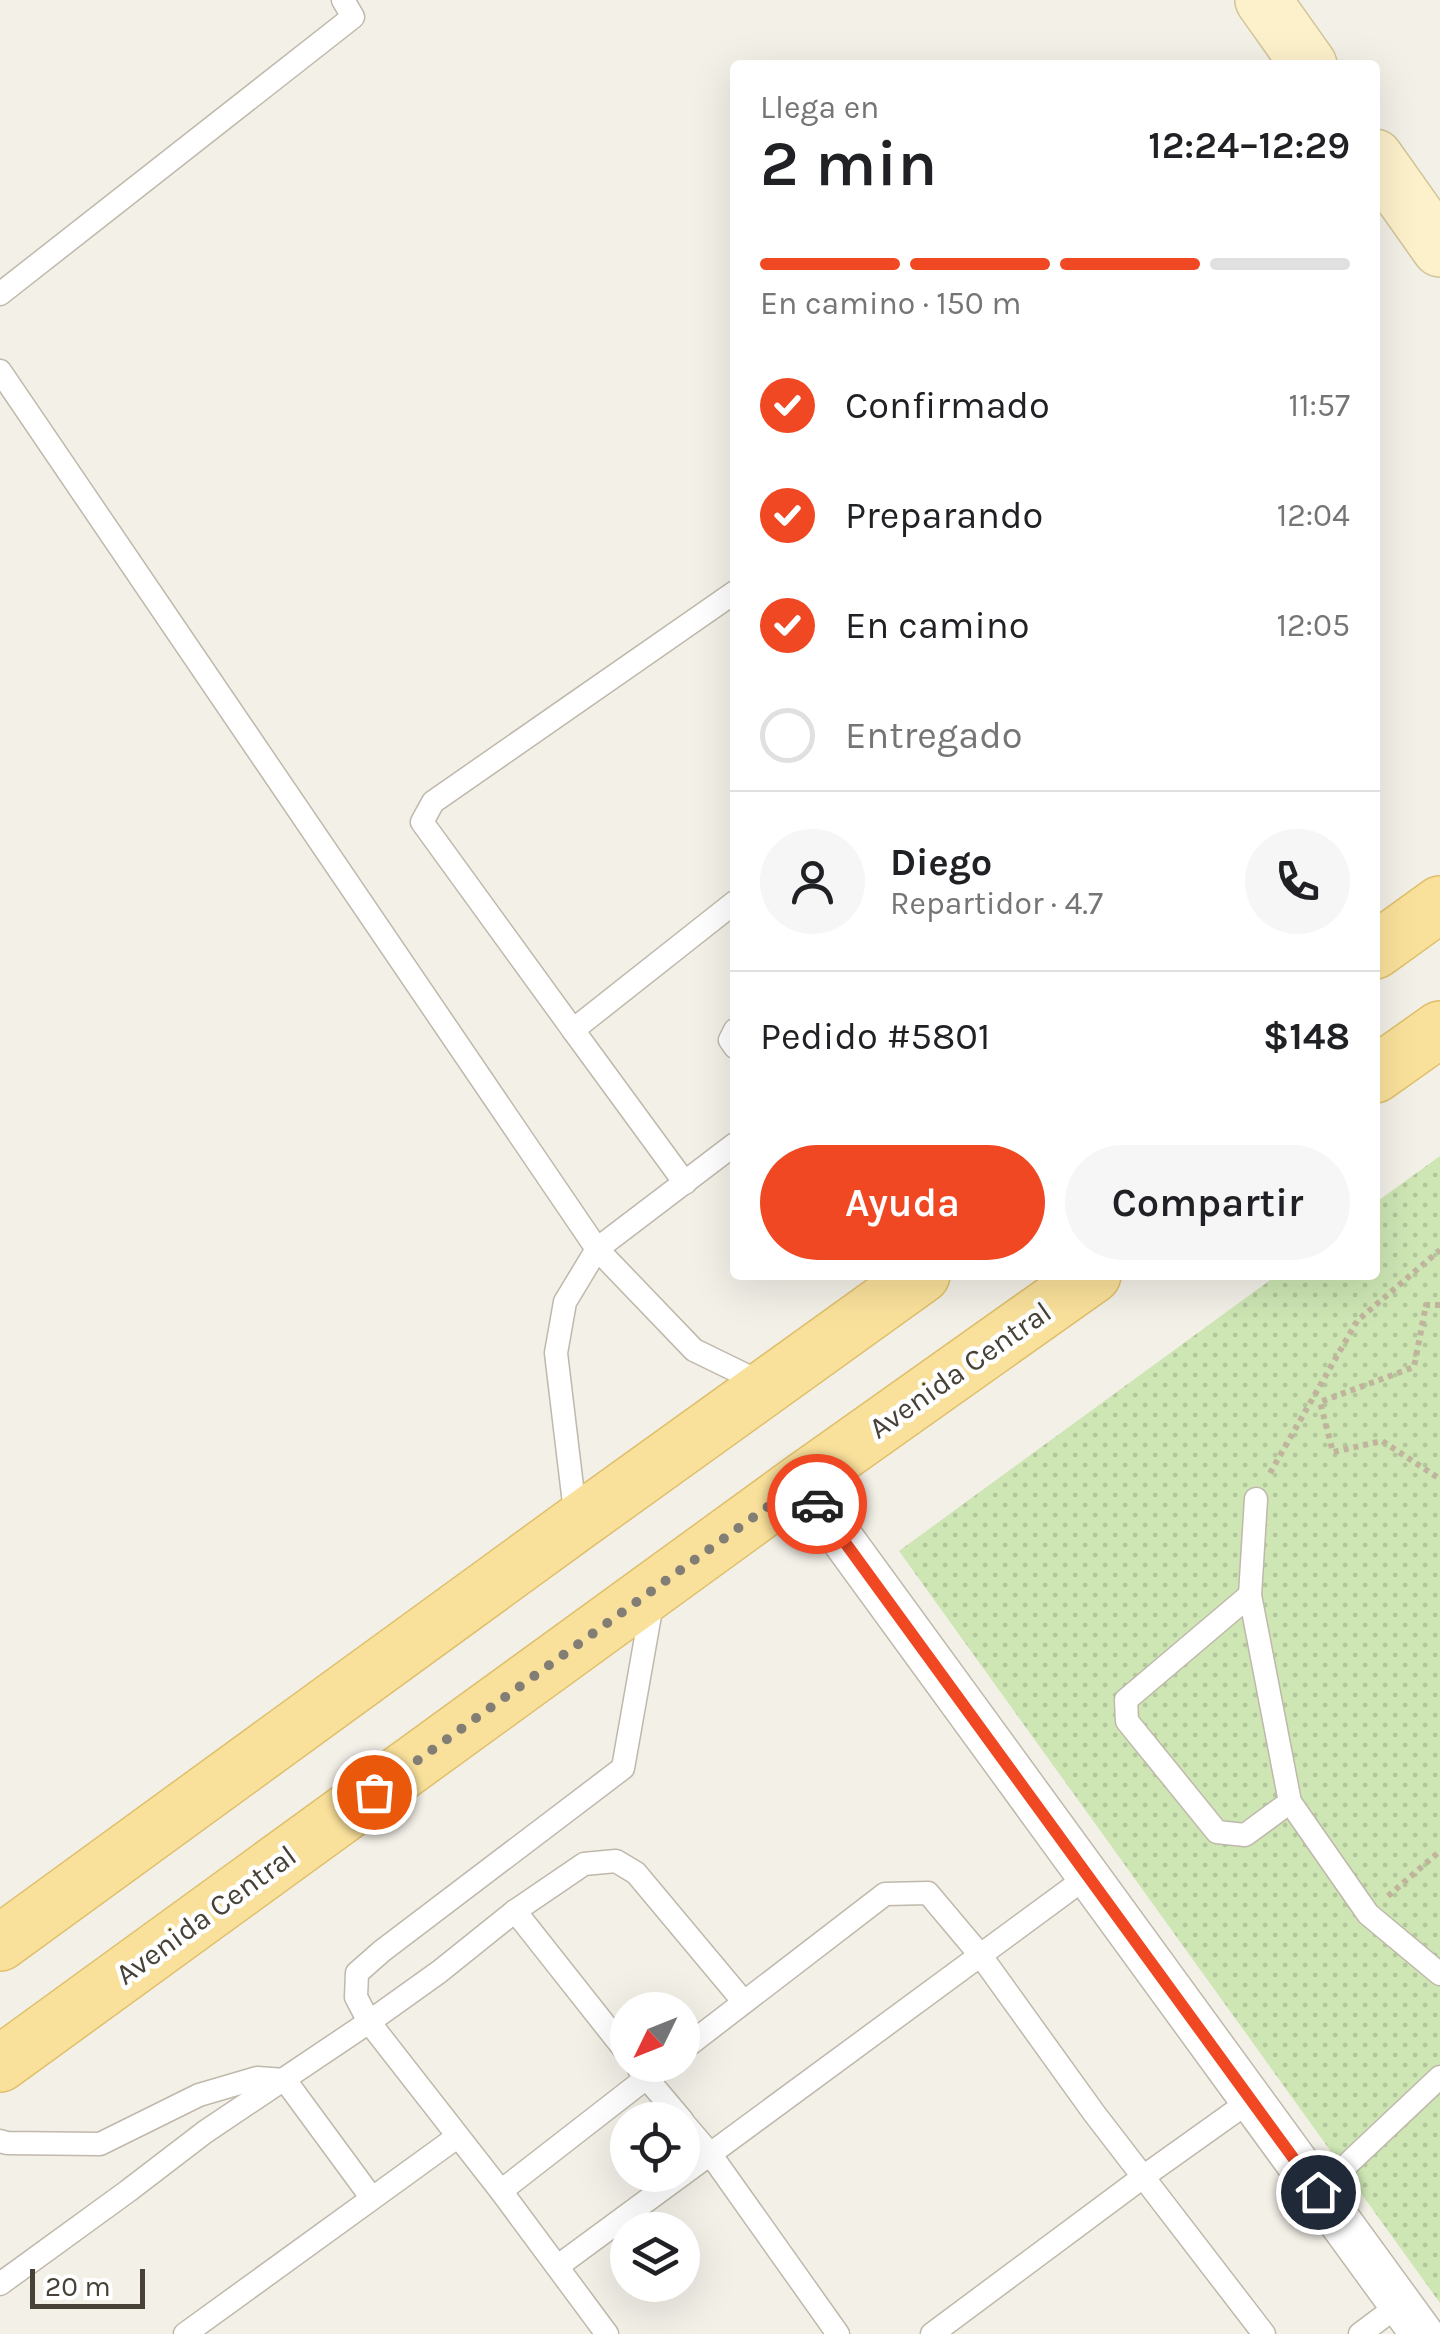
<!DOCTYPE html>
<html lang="es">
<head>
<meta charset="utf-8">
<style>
	body { margin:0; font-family:Karla,sans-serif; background:#f6f6f6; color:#202124; height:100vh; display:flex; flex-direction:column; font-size:38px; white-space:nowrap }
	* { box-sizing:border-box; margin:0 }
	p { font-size:32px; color:#757577 }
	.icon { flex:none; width:55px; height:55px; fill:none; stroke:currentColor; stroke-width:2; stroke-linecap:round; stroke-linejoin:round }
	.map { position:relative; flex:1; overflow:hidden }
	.side { position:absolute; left:730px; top:60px; width:650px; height:1220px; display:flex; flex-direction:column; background:#fff; border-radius:10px; box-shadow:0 10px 40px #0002 }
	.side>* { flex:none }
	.needle { width:65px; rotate:227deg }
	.controls { position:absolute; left:610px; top:1992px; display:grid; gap:20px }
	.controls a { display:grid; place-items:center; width:90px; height:90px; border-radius:50%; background:#fff; box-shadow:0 10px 40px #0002; font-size:50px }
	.scale { position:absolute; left:30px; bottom:25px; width:115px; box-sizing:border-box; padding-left:10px; border:5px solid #474137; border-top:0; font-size:28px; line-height:35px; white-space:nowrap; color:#474137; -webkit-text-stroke:8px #fff; paint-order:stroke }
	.pin { position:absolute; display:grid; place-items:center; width:85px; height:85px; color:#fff; margin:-42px; border:5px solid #fff; border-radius:50%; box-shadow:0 2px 10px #0007 }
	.courier { position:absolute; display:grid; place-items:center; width:100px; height:100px; margin:-50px; border:8px solid #f04823; border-radius:50%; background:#fff; color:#222; box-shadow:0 2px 12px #0007 }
	.overview em { font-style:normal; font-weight:600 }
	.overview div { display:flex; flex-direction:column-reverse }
	.overview { display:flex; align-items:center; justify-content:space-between; height:170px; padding:0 30px }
	h1 { font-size:65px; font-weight:600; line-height:75px }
	.bar { display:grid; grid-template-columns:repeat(4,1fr); gap:15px 10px; align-content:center; height:120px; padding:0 30px }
	.bar i { height:12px; border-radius:8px; background:#e0e0e0 }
	.bar .current { background:#f04823 }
	.bar p { grid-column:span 4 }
	.line { display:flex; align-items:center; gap:25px; padding:0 30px; border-top:2px solid #e0e0e0 }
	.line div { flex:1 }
	.round { display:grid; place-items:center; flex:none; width:105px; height:105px; border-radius:52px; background:#f6f6f6 }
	ol { padding:0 30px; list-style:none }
	li { display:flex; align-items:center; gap:30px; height:110px }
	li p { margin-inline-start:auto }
	li .icon { padding:10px; border-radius:50%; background:#f04823; color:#fff; stroke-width:4 }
	li:last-child { color:#757577 }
	li i { width:55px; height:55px; border:5px solid #e0e0e0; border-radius:50% }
	.cta { display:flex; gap:20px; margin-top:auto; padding:20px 30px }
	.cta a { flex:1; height:115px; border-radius:60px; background:#f04823; color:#fff; font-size:40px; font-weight:600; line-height:115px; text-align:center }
	.cta a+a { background:#f6f6f6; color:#202124 }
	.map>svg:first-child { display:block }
	.grass { fill:url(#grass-dots) }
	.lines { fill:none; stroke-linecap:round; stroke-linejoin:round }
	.lane-casing { stroke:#bfb8ab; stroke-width:25 }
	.street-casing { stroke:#bfb8ab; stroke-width:45 }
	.secondary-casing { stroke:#d1c59a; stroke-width:58 }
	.primary-casing { stroke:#dfbf6b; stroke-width:58 }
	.path { stroke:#c0b49d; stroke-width:6; stroke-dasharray:5 5; stroke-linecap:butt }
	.lane { stroke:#fff; stroke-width:22 }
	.street { stroke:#fff; stroke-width:42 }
	.secondary { stroke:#fcf1ca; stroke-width:55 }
	.primary { stroke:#fae19b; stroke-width:55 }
	.done { stroke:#837e75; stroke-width:10; stroke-dasharray:0 18 }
	.route { stroke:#f04823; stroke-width:12 }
	.labels { text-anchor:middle; stroke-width:9; stroke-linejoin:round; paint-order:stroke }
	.street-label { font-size:30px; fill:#474137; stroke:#fff }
</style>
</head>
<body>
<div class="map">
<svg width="1440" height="2334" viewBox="0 0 1440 2334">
	<defs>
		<pattern id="grass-dots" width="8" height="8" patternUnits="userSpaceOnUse" patternTransform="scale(2.5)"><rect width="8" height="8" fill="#cde6b3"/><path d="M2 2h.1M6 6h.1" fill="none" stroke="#b1c69b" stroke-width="1.8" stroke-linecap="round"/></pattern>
	</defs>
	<rect width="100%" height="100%" fill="#f3f0e8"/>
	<path class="grass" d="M 1440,1156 L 1440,2303 L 899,1551 L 1277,1275 L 1375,1275 L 1375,1203 Z"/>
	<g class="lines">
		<defs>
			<g id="lane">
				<path d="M 0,294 L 353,17 L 343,0"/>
				<path d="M 0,371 L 597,1249 L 694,1350 L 766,1385"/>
				<path d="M 735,592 L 433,802 L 422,822 L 573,1030 L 735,902"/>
				<path d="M 573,1030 L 685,1183"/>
				<path d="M 735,1030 L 730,1040 L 735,1047"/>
				<path d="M 1256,1499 L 1250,1595 L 1290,1802 L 1368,1914 L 1440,1974"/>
				<path d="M 576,1520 L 556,1353 L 565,1302 L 597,1249 L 735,1144"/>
				<path d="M 1250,1595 L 1126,1700 L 1127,1721 L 1217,1832 L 1245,1835 L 1290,1802"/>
				<path d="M 653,1598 L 623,1768 L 382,1951 L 357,1973 L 356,1997 L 369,2022 L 439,1972 L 515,1911 L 584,1864 L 616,1861 L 636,1873 L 743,2001"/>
				<path d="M 515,1911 L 628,2054"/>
				<path d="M 682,2050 L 885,1894 L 928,1893 L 981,1956 L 1094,2113 L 1264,2334"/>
				<path d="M 639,2069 L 682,2120"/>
				<path d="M 285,2080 L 371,2197"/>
				<path d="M 682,2121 L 711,2155 L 838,2334"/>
				<path d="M 0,2141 L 7,2143 L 100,2144 L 199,2095 L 257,2078 L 285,2080"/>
				<path d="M 501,2191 L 663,2065"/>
				<path d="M 1318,2192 L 1440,2077"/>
				<path d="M 558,2266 L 1088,1876"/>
				<path d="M 0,2284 L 128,2191 L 205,2132 L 369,2022 L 501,2191 L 607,2334"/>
				<path d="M 185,2334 L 457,2137"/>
				<path d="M 932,2334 L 1143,2177 L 1251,2100"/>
				<path d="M 1360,2334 L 1400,2304"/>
			</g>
			<path id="street" d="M 801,1482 L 1422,2334"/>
			<g id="secondary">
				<path d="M 1263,0 L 1309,65"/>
				<path d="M 1375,157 L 1440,249"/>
			</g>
			<g id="primary">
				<path d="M 1375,951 L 1440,904"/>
				<path d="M 1375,1075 L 1440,1029"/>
				<path d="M 0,1943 L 577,1523 L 922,1275"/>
				<path d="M 0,2064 L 801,1482 L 1093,1275"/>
			</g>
		</defs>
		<use href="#lane" class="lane-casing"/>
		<use href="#street" class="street-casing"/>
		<use href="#secondary" class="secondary-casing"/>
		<use href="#primary" class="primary-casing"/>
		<g class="path">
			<path d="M 1440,1305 L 1426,1305 L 1414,1367 L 1320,1402 L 1333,1452 L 1382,1441 L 1440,1479"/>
			<path d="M 1270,1473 L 1357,1321 L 1440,1250"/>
			<path d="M 1388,1896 L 1440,1851"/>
		</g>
		<use href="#lane" class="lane"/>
		<use href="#street" class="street"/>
		<use href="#secondary" class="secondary"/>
		<use href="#primary" class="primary"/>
	</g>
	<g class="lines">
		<path class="done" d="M 374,1792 L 802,1482 L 817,1504"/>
		<path class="route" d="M 817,1504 L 1318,2192"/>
	</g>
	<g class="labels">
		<g class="street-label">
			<text transform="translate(960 1370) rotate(-35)" y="10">Avenida Central</text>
			<text transform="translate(206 1915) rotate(-36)" y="10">Avenida Central</text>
		</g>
	</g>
</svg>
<div class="controls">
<a><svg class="needle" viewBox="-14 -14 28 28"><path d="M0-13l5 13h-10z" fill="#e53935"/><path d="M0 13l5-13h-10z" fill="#757577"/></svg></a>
<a><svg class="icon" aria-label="locate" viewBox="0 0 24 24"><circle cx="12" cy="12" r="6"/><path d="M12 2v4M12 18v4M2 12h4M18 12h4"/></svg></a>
<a><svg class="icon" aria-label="layers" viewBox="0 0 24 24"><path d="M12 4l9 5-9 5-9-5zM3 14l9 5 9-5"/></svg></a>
</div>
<div class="scale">20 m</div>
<div class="pin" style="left:374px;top:1792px;background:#ea580c"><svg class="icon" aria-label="bag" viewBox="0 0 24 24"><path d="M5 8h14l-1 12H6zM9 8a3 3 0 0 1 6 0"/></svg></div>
<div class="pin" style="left:1318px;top:2192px;background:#1f2937"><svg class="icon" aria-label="home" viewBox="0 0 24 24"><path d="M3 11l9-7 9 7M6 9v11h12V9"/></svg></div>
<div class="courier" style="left:817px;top:1504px"><svg class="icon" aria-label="car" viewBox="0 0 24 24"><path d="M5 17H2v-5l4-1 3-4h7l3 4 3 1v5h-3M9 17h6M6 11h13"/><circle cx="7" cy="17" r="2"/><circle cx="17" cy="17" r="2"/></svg></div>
<section class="side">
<div class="overview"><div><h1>2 min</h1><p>Llega en</p></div><em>12:24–12:29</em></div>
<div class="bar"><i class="current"></i><i class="current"></i><i class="current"></i><i></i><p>En camino · 150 m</p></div>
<ol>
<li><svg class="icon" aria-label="check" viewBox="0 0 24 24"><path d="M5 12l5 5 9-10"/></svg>Confirmado<p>11:57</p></li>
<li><svg class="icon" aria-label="check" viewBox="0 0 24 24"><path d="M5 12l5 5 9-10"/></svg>Preparando<p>12:04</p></li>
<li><svg class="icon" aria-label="check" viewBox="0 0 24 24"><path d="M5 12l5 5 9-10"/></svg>En camino<p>12:05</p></li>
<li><i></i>Entregado</li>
</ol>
<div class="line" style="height:180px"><a class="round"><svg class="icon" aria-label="person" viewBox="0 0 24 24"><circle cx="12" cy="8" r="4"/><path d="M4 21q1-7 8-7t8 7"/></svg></a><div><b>Diego</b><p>Repartidor · 4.7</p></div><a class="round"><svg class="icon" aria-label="phone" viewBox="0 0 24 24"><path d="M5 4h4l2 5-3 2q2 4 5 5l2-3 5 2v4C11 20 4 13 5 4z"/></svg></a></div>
<div class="line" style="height:130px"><div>Pedido #5801</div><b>$148</b></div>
<div class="cta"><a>Ayuda</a><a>Compartir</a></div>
</section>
</div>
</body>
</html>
